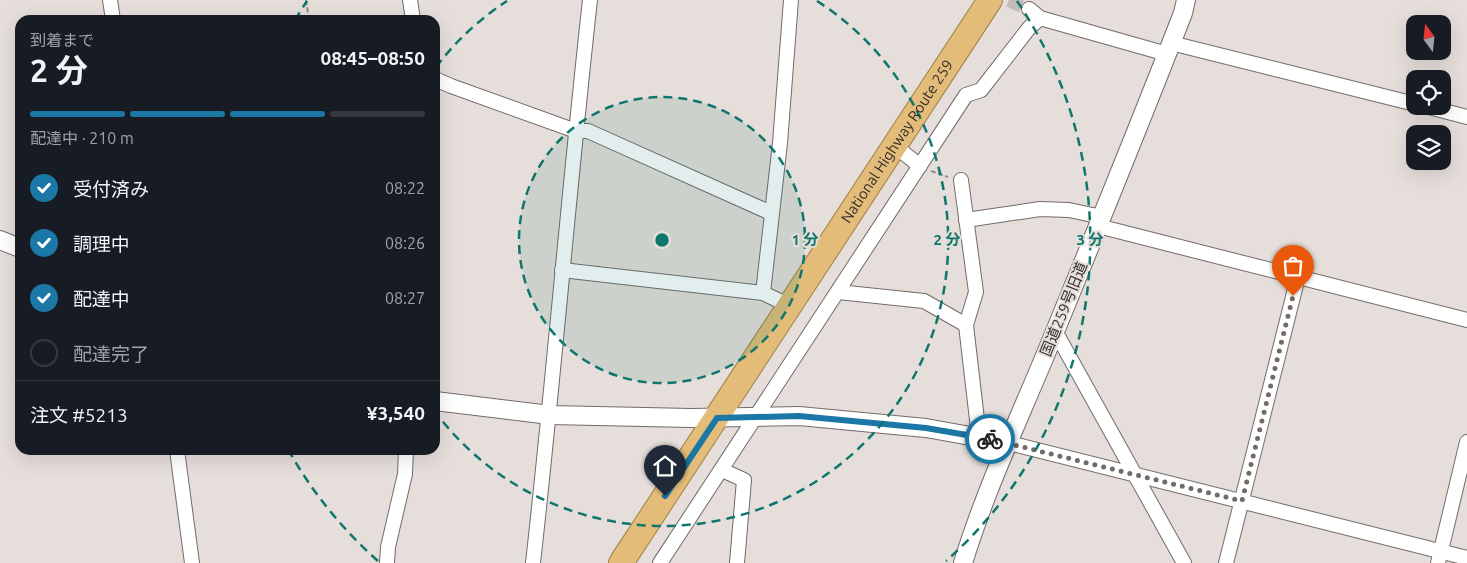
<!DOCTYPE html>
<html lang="ja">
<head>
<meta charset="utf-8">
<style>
	body { margin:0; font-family:Ubuntu,"Noto Sans JP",sans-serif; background:#242831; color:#f1f3f6; height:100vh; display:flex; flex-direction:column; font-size:19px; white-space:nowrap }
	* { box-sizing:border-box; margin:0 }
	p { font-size:16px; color:#9ea1a6 }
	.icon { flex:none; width:28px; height:28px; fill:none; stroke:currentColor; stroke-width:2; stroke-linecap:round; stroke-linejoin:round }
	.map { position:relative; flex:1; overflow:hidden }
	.details { position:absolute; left:15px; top:15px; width:425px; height:440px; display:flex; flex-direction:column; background:#171b24; border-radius:15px; box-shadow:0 5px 20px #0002 }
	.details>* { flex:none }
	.needle { width:32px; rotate:345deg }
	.tools { position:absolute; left:1406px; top:15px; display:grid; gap:10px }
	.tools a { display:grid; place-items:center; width:45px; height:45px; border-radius:10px; background:#171b24; box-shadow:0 5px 20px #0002; font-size:25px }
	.pin { position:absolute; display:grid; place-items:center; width:42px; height:42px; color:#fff; margin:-51px -21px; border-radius:50% 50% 50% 0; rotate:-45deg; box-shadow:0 0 5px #0007 }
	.pin .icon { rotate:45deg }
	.courier { position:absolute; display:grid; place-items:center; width:50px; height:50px; margin:-25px; border:4px solid #1b77a5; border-radius:50%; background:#fff; color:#222; box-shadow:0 1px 6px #0007 }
	.overview em { font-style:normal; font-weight:700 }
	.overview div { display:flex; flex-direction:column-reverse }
	.overview { display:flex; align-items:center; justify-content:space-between; height:85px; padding:0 15px }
	h1 { font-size:32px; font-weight:700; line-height:38px }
	.bar { display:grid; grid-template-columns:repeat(4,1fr); gap:8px 5px; align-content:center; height:60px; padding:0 15px }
	.bar i { height:6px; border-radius:4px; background:#363941 }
	.bar .active { background:#1b77a5 }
	.bar p { grid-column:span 4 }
	.line { display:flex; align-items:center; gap:12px; padding:0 15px; border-top:1px solid #363941 }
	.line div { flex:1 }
	ol { padding:0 15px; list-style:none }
	li { display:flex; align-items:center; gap:15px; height:55px }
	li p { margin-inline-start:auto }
	li .icon { padding:5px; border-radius:50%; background:#1b77a5; color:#fff; stroke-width:4 }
	li:last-child { color:#9ea1a6 }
	li i { width:28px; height:28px; border:2px solid #363941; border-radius:50% }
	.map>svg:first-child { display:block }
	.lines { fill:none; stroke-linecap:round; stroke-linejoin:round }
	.minor-tunnel { stroke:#c2bbb7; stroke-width:14; stroke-dasharray:14 7; stroke-linecap:butt }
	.minor-casing { stroke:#726b68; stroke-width:16 }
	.tertiary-casing { stroke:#726b68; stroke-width:20 }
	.trunk-casing { stroke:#9f8047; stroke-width:26 }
	.path { stroke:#8f8a87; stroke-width:2; stroke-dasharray:5 2.5; stroke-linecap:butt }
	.minor { stroke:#fff; stroke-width:14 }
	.tertiary { stroke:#fff; stroke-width:18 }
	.trunk { stroke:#e2bc78; stroke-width:24 }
	.done { stroke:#706b68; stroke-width:5; stroke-dasharray:0 9 }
	.route { stroke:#1b77a5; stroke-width:6 }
	.ring { fill:none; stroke:#0f766e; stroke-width:2.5; stroke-dasharray:9 6 }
	.labels { text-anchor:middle; stroke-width:4; stroke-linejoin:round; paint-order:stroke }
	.street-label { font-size:15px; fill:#302d2b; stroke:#e6deda }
	.centre { fill:#0f766e; stroke:#e6deda; stroke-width:2.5 }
	.ring-label { font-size:15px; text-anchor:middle; font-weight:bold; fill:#0f766e; stroke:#e6deda; stroke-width:4; stroke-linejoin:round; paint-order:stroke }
</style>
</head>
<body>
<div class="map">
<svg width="1467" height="563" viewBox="0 0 1467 563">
	<rect width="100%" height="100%" fill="#e6deda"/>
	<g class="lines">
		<path class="minor-tunnel" d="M 1009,0 L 1029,9"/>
		<defs>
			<g id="minor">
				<path d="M 110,0 L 113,20"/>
				<path d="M 410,0 L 413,20"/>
				<path d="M 1029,9 L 1040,18 L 1167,54"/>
				<path d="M 1171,43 L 1415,104"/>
				<path d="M 435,79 L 451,86 L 576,131 L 588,131 L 771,213"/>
				<path d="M 1425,106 L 1467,117"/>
				<path d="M 895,146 L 920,166"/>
				<path d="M 961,180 L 976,292 L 966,325"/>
				<path d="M 966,220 L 1040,209 L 1069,210 L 1102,217"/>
				<path d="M 1098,226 L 1467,320"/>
				<path d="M 562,270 L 763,293 L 790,306"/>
				<path d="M 838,292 L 924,301 L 966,325 L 979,437"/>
				<path d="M 763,293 L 780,143 L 791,0"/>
				<path d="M 1055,331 L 1184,563"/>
				<path d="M 1009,443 L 1467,558"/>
				<path d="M 177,450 L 192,563"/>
				<path d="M 722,470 L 744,480 L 737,563"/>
				<path d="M 387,563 L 388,547 L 405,474 L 406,450"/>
				<path d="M 533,563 C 554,376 569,188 590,0"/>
				<path d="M 660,563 L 966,95 L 981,90 L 1029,28 L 1040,18"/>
				<path d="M 1226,563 L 1298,277"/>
				<path d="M 1438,563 L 1467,442"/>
			</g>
			<g id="tertiary">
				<path d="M 0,240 L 20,248"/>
				<path d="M 435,401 L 550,415 L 691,418 L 799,416 L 926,428 L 1009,443"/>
				<path d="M 963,563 C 985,491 1018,421 1047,351 C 1093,239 1139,126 1183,13 L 1186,0"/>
			</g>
			<g id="trunk">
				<path id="s1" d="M 621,563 L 990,0"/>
			</g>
		</defs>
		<use href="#minor" class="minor-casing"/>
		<use href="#tertiary" class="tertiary-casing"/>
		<use href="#trunk" class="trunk-casing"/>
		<g class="path">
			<path d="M 306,0 L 309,20"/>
			<path d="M 931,171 L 948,177"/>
		</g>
		<use href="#minor" class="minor"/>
		<use href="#tertiary" class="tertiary"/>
		<use href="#trunk" class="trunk"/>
	</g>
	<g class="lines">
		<path class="done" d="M 990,439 L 1242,501 L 1293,296"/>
		<path class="route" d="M 665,496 L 717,418 L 799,416 L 926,428 L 990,439"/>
	</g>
	<circle cx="662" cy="240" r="143" fill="#0f766e" fill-opacity=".12"/>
	<g class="ring">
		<circle cx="662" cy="240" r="143"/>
		<path d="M436 67A285 285 0 0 1 507 1M817 1A285 285 0 1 1 436 413"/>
		<path d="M378 561A428 428 0 0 1 289 451M295 20A428 428 0 0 1 307 1M1017 1A428 428 0 0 1 946 561"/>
	</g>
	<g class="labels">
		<g class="street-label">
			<text dy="5" stroke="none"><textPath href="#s1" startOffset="504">National Highway Route 259</textPath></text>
			<text transform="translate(1064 309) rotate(-68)" y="5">国道259号旧道</text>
		</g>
	</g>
	<circle cx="662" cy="240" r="8" class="centre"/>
	<g class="ring-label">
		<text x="805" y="245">1 分</text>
		<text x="947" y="245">2 分</text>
		<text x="1090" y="245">3 分</text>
	</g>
</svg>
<div class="tools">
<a><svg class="needle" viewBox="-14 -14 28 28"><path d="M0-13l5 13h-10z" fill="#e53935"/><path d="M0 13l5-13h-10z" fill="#9ea1a6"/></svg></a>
<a><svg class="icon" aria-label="locate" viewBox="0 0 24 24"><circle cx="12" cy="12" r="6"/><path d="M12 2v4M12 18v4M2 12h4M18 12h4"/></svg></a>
<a><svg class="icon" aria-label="layers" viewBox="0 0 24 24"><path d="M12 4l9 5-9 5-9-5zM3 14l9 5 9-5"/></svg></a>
</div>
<div class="pin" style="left:1293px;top:296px;background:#ea580c"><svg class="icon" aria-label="bag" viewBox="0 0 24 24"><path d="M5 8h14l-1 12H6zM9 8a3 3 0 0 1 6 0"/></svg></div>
<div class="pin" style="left:665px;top:496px;background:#1f2937"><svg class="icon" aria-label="home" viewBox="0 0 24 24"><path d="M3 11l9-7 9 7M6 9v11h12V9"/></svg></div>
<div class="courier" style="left:990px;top:439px"><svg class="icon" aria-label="bike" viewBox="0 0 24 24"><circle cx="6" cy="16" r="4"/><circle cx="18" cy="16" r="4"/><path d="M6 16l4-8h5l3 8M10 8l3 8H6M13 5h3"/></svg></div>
<section class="details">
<div class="overview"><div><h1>2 分</h1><p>到着まで</p></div><em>08:45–08:50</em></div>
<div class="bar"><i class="active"></i><i class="active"></i><i class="active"></i><i></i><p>配達中 · 210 m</p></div>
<ol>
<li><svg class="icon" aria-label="check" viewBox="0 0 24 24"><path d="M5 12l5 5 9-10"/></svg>受付済み<p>08:22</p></li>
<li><svg class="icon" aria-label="check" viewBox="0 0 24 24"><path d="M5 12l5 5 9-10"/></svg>調理中<p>08:26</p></li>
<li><svg class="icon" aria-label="check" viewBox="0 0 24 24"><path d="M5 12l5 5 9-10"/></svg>配達中<p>08:27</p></li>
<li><i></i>配達完了</li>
</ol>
<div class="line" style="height:65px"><div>注文 #5213</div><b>¥3,540</b></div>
</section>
</div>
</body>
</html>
